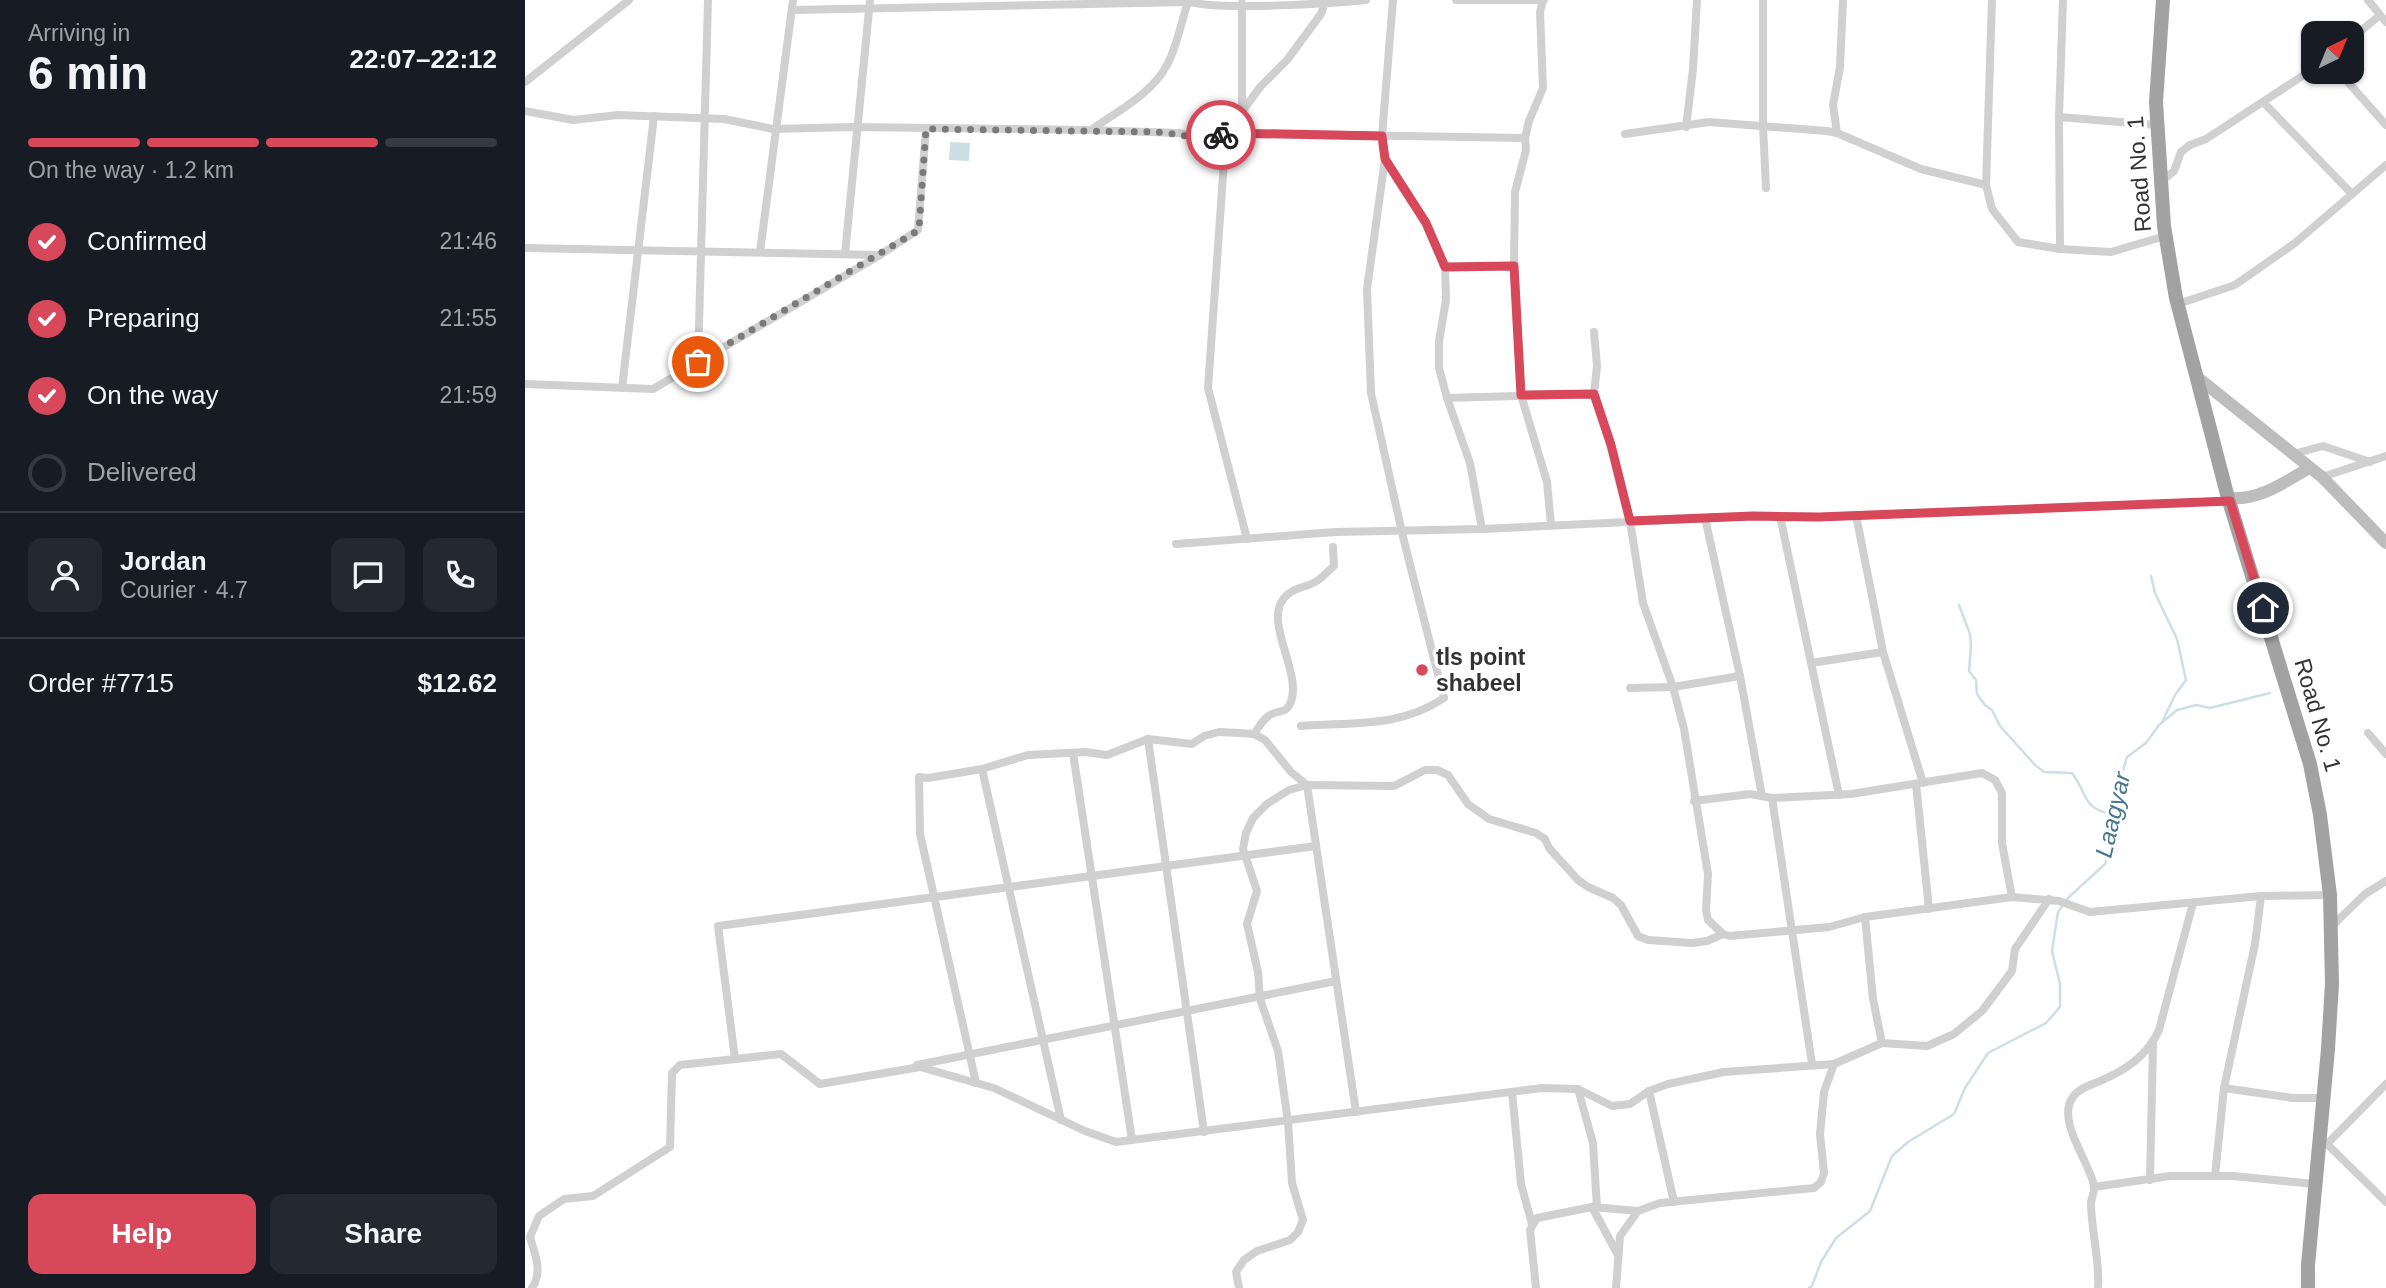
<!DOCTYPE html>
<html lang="en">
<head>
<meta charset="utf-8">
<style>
	body { margin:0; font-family:Arial,sans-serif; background:#242831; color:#f1f3f6; height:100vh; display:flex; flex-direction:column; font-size:26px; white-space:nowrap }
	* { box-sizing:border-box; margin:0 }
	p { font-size:23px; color:#9ea1a6 }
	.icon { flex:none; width:38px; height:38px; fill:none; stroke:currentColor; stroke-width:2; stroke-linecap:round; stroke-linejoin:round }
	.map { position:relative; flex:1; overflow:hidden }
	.drawer { display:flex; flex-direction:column; background:#171b24; width:525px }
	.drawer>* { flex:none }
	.needle { width:46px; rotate:43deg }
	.tools { position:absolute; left:1776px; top:21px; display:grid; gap:14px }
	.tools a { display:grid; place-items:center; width:63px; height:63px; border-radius:14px; background:#171b24; box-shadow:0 2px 5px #0004; font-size:35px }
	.pin { position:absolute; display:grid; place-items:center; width:60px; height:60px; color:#fff; margin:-30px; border:4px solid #fff; border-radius:50%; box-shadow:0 2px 7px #0007 }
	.courier { position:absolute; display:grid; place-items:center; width:70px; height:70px; margin:-35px; border:5px solid #d7485b; border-radius:50%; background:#fff; color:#222; box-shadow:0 2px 9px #0007 }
	.summary em { font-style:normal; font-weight:800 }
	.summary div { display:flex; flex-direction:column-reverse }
	.summary { display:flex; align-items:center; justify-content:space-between; height:119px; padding:0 28px }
	h1 { font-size:46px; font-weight:800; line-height:52px }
	.bar { display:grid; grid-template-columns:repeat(4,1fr); gap:10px 7px; align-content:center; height:84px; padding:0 28px }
	.bar i { height:9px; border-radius:5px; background:#363941 }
	.bar .selected { background:#d7485b }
	.bar p { grid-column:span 4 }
	.line { display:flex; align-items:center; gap:18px; padding:0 28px; border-top:2px solid #363941 }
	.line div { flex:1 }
	.round { display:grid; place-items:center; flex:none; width:74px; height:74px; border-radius:14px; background:#242831 }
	ol { padding:0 28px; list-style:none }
	li { display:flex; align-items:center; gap:21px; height:77px }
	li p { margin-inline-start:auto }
	li .icon { padding:7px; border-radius:50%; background:#d7485b; color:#fff; stroke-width:4 }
	li:last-child { color:#9ea1a6 }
	li i { width:38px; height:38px; border:4px solid #363941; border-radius:50% }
	.primary-button { display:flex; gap:14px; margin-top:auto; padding:14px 28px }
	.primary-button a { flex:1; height:80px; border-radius:14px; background:#d7485b; color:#fff; font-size:28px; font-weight:800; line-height:80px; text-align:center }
	.primary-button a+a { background:#242831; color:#f1f3f6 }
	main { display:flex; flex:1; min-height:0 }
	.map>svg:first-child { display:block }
	.water { fill:#ccdfe7 }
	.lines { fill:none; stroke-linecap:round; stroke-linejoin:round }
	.stream { stroke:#ccdfe7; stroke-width:2.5 }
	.minor { stroke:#d0d0d0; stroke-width:8 }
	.secondary { stroke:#bdbdbd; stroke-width:12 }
	.trunk { stroke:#a2a2a2; stroke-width:14 }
	.done { stroke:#7a7a7a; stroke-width:7; stroke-dasharray:0 12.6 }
	.route { stroke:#d7485b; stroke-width:9 }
	.poi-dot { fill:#d7485b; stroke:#fff; stroke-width:2.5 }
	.labels { text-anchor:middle; stroke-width:7; stroke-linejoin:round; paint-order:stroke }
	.street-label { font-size:23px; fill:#333; stroke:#fff }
	.poi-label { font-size:23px; font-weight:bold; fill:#333; stroke:#fff; text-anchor:start }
	.water-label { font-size:24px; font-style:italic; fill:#47778f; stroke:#fff }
</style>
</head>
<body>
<main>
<section class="drawer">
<div class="summary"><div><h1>6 min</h1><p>Arriving in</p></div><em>22:07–22:12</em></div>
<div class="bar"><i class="selected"></i><i class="selected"></i><i class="selected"></i><i></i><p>On the way · 1.2 km</p></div>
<ol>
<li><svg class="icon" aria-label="check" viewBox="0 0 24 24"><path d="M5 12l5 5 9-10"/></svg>Confirmed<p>21:46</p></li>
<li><svg class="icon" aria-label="check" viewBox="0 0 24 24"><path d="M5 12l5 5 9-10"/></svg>Preparing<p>21:55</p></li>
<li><svg class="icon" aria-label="check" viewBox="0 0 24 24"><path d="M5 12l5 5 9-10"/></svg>On the way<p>21:59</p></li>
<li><i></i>Delivered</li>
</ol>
<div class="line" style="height:126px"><a class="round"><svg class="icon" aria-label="person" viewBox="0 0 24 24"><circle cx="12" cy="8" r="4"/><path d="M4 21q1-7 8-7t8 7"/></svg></a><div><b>Jordan</b><p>Courier · 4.7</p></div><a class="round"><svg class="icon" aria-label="chat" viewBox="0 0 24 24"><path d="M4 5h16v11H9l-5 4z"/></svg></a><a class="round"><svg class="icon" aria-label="phone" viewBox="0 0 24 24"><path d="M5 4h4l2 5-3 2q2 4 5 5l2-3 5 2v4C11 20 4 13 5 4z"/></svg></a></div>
<div class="line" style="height:91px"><div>Order #7715</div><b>$12.62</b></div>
<div class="primary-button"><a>Help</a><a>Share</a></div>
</section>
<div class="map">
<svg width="1861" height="1288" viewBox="0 0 1861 1288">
	<rect width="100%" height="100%" fill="#fff"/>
	<path class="water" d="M 425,142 L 445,143 L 444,161 L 424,160 Z"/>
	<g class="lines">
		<g class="stream">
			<path d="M 1626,576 L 1630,593 L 1652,639 L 1661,680 L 1650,695 L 1638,720"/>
			<path d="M 1434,605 L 1445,634 L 1446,645 L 1444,671 L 1451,680 L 1452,694 L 1460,705 L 1467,710 L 1475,726 L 1510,765 L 1519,772 L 1547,773 C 1563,794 1557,809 1587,814"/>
			<path d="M 1284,1288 L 1287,1286 L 1296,1262 L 1311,1238 L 1345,1211 L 1367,1156 L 1383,1142 L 1429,1114 L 1440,1088 L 1463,1053 L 1521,1023 L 1535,1007 L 1535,984 L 1527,951 L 1533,912 L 1544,897 L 1580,864 L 1585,848 L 1587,814 L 1594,804 L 1599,790 L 1597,774 L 1602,757 L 1621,743 L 1634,725 L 1652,710 L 1671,705 L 1685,708 L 1745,693"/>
		</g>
		<g class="minor">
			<path d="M 661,0 C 682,12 810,3 841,0"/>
			<path d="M 868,0 L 857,136 L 860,159 L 901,223 L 920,267 L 921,300 L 914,341 L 914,368 L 922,398 L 945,463 L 957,529"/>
			<path d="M 931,0 L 1019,0"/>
			<path d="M 1018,0 L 1015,12 L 1018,88 L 1004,121 L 1000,138 L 1001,150 L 990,192 L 989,266 L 996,395 L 1022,482 L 1026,525"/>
			<path d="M 1238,0 L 1238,126 L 1241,188"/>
			<path d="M 1467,0 L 1461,185 L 1467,209 L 1493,242 L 1535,249 L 1586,252 L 1640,236"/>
			<path d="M 1843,0 L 1861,22"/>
			<path d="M 717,3 L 717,112"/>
			<path d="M 267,10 L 663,2 C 656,22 652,47 642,65 C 627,94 591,112 566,130"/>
			<path d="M 1827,38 L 1854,16"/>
			<path d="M 1814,72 L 1861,125"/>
			<path d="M 0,82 L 104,0"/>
			<path d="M 1738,102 L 1827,194"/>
			<path d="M 0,111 L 48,120 L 93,115 L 199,119 L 248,129 L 327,127 L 566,130 L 654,133 L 687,140 L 701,133 L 736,86 L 762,60 L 796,14 L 801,0"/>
			<path d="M 1534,117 L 1632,125"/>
			<path d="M 1161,127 L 1168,69 L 1172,0"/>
			<path d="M 1312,133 L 1308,105 L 1315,67 L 1318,0"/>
			<path d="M 1100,134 L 1184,122 L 1302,131 L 1312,133 L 1396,169 L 1461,185"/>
			<path d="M 1637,181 L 1649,171 L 1656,152 L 1665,145 L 1681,139 L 1788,69"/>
			<path d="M 0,248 L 355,255 L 393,230 L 401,129"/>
			<path d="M 1535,249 L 1534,117 L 1538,0"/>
			<path d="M 235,252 L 268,0"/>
			<path d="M 320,254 L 345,0"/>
			<path d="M 920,267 L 989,266"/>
			<path d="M 1653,304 L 1710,285 L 1770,243 L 1861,165"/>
			<path d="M 1069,332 L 1072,366 L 1069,394 L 1086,445 L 1105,521 L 1118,603 L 1148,687 L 1159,729 L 1183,874 L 1181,910 L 1183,920 L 1198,934 L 1205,936 L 1304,927 L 1340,917 L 1487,897 L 1534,901 L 1565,912 L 1736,896 L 1805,895"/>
			<path d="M 173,362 L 183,0"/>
			<path d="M 0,384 L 128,389 L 355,255"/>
			<path d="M 97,388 L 129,116"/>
			<path d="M 922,398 L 1069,394"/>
			<path d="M 1768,454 L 1798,446 L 1845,462"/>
			<path d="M 1797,477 L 1861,456"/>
			<path d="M 1331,515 L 1358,652 L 1398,783"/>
			<path d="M 1255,516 L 1314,795"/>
			<path d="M 1180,518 L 1215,676"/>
			<path d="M 722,539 L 683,388 L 701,133 L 1000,138"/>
			<path d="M 651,544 L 810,532 L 957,529 L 1228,516 L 1294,517 L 1705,501"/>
			<path d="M 1286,663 L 1358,652"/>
			<path d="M 1105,688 L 1148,687 L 1215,676 L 1237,796"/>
			<path d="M 776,726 C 829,722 874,728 919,698 L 878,537 L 846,393 L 842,289 L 860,159"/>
			<path d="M 1843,733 L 1861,754"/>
			<path d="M 729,734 C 734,727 739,717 747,714 C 755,710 761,713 765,704 C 779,675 738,623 759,598 C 768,587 781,588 792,581 C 798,577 804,570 809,566 L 808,547"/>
			<path d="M 623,739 L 679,1132"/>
			<path d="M 548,753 L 607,1140"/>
			<path d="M 457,769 L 536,1120"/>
			<path d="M 1391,784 L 1404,909"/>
			<path d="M 1247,798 L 1287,1064"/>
			<path d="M 1169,801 L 1225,794 L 1247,798 L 1326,794 L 1457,773 L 1470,780 L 1477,793 L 1477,843 L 1487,897"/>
			<path d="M 1340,917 L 1348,999 L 1357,1043"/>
			<path d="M 1807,926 L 1840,894 L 1861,881"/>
			<path d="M 210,1059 L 193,926 L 791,846"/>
			<path d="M 392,1065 L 811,981"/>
			<path d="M 451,1083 L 395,834 L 394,777 L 403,778 L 457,769 L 503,755 L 560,752 L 582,755 L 623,739 L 667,744 L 679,736 L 694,732 L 714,733 L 729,734 L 740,740 L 766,772 L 782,785 L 831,1112"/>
			<path d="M 1699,1088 L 1768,1098 L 1798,1098"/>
			<path d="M 1053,1089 L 1068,1143 L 1072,1208"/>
			<path d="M 1124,1091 L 1149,1202"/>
			<path d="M 987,1092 L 996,1184 L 1007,1224"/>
			<path d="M 1793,1142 L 1802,1144 L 1861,1084"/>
			<path d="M 1802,1144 L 1861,1202"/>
			<path d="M 1690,1176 L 1699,1088 L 1730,944 L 1736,896"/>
			<path d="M 1625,1180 L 1628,1044"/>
			<path d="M 1569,1187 L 1645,1176 L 1708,1176 L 1790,1184"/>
			<path d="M 1067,1207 L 1093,1255"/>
			<path d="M 7,1288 C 18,1272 10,1254 5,1237 L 14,1216 L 39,1199 L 68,1196 L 145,1147 L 147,1073 L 155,1065 L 256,1054 L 295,1084 L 395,1067 L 469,1088 L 560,1131 L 591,1142 L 1017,1088 L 1053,1089 L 1087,1106 L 1105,1104 L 1124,1091 L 1143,1084 L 1199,1072 L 1309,1064 L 1357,1043 L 1402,1046 L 1429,1034 L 1457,1011 L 1487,971 L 1490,949 L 1524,899"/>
			<path d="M 714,1288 L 711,1272 L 719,1260 L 732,1251 L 765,1240 L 773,1232 L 778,1220 L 767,1183 L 763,1122 L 753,1051 L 735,999 L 733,972 L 722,924 L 732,891 L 718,849 L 721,833 L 728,818 L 742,804 L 764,790 L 782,785 L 869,786 L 900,770 L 912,770 L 923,775 L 943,804 L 964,819 L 1011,833 L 1020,839 L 1024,848 L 1053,880 L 1063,887 L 1088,898 L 1096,905 L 1113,936 L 1123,940 L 1167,943 L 1182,941 L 1198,934"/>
			<path d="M 1011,1288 L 1005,1230 L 1012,1218 L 1067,1207 L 1113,1211"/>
			<path d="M 1091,1288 L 1095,1236 L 1113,1211 L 1135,1203 L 1289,1188 L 1296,1182 L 1299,1173 L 1295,1134 L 1299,1092 L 1309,1064"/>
			<path d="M 1573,1288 C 1575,1260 1566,1230 1566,1203 C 1566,1198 1570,1192 1569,1187 C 1567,1165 1530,1121 1548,1097 C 1554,1088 1566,1085 1575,1081 C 1601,1070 1622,1056 1634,1030 L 1668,903"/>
		</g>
		<g class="secondary">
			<path d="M 1672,377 L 1797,477 L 1861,543"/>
			<path d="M 1703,498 C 1733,501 1759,483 1784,468"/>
		</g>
		<path class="trunk" d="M 1638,0 L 1631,102 L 1639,226 L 1651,298 L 1703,498 L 1785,764 L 1795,815 L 1805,895 L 1807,984 L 1803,1049 L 1783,1265 L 1783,1288"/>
	</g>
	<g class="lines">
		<path class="done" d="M 173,362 L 394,230 L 401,129 L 632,132 C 650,133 682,142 696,135"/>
		<path class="route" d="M 696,135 L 701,133 L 857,136 L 860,159 L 901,223 L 920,267 L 989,266 L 996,395 L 1069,394 L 1086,445 L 1105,521 L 1228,516 L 1294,517 L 1705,501 L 1738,608"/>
	</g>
	<circle class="poi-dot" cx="897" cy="670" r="7"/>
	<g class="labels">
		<g class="street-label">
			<text transform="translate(1614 174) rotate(-94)" y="8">Road No. 1</text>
			<text transform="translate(1793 715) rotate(74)" y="8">Road No. 1</text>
		</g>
		<g class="poi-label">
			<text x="911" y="665">tls point<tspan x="911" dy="26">shabeel</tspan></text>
		</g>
		<g class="water-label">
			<text transform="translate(1588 815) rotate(-77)" y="8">Laagyar</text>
		</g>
	</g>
</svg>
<div class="tools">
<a><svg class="needle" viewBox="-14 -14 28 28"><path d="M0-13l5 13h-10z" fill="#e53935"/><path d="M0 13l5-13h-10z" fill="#9ea1a6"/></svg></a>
</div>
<div class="pin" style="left:173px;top:362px;background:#ea580c"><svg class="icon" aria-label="bag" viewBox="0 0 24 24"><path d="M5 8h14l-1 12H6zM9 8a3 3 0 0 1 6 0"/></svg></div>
<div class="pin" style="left:1738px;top:608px;background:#1f2937"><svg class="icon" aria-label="home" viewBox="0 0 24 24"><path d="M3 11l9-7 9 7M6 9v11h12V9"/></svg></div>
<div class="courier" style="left:696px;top:135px"><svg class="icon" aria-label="bike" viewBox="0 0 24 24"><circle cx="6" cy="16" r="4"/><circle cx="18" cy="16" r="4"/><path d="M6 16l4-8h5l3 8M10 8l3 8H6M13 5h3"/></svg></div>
</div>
</main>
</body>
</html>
